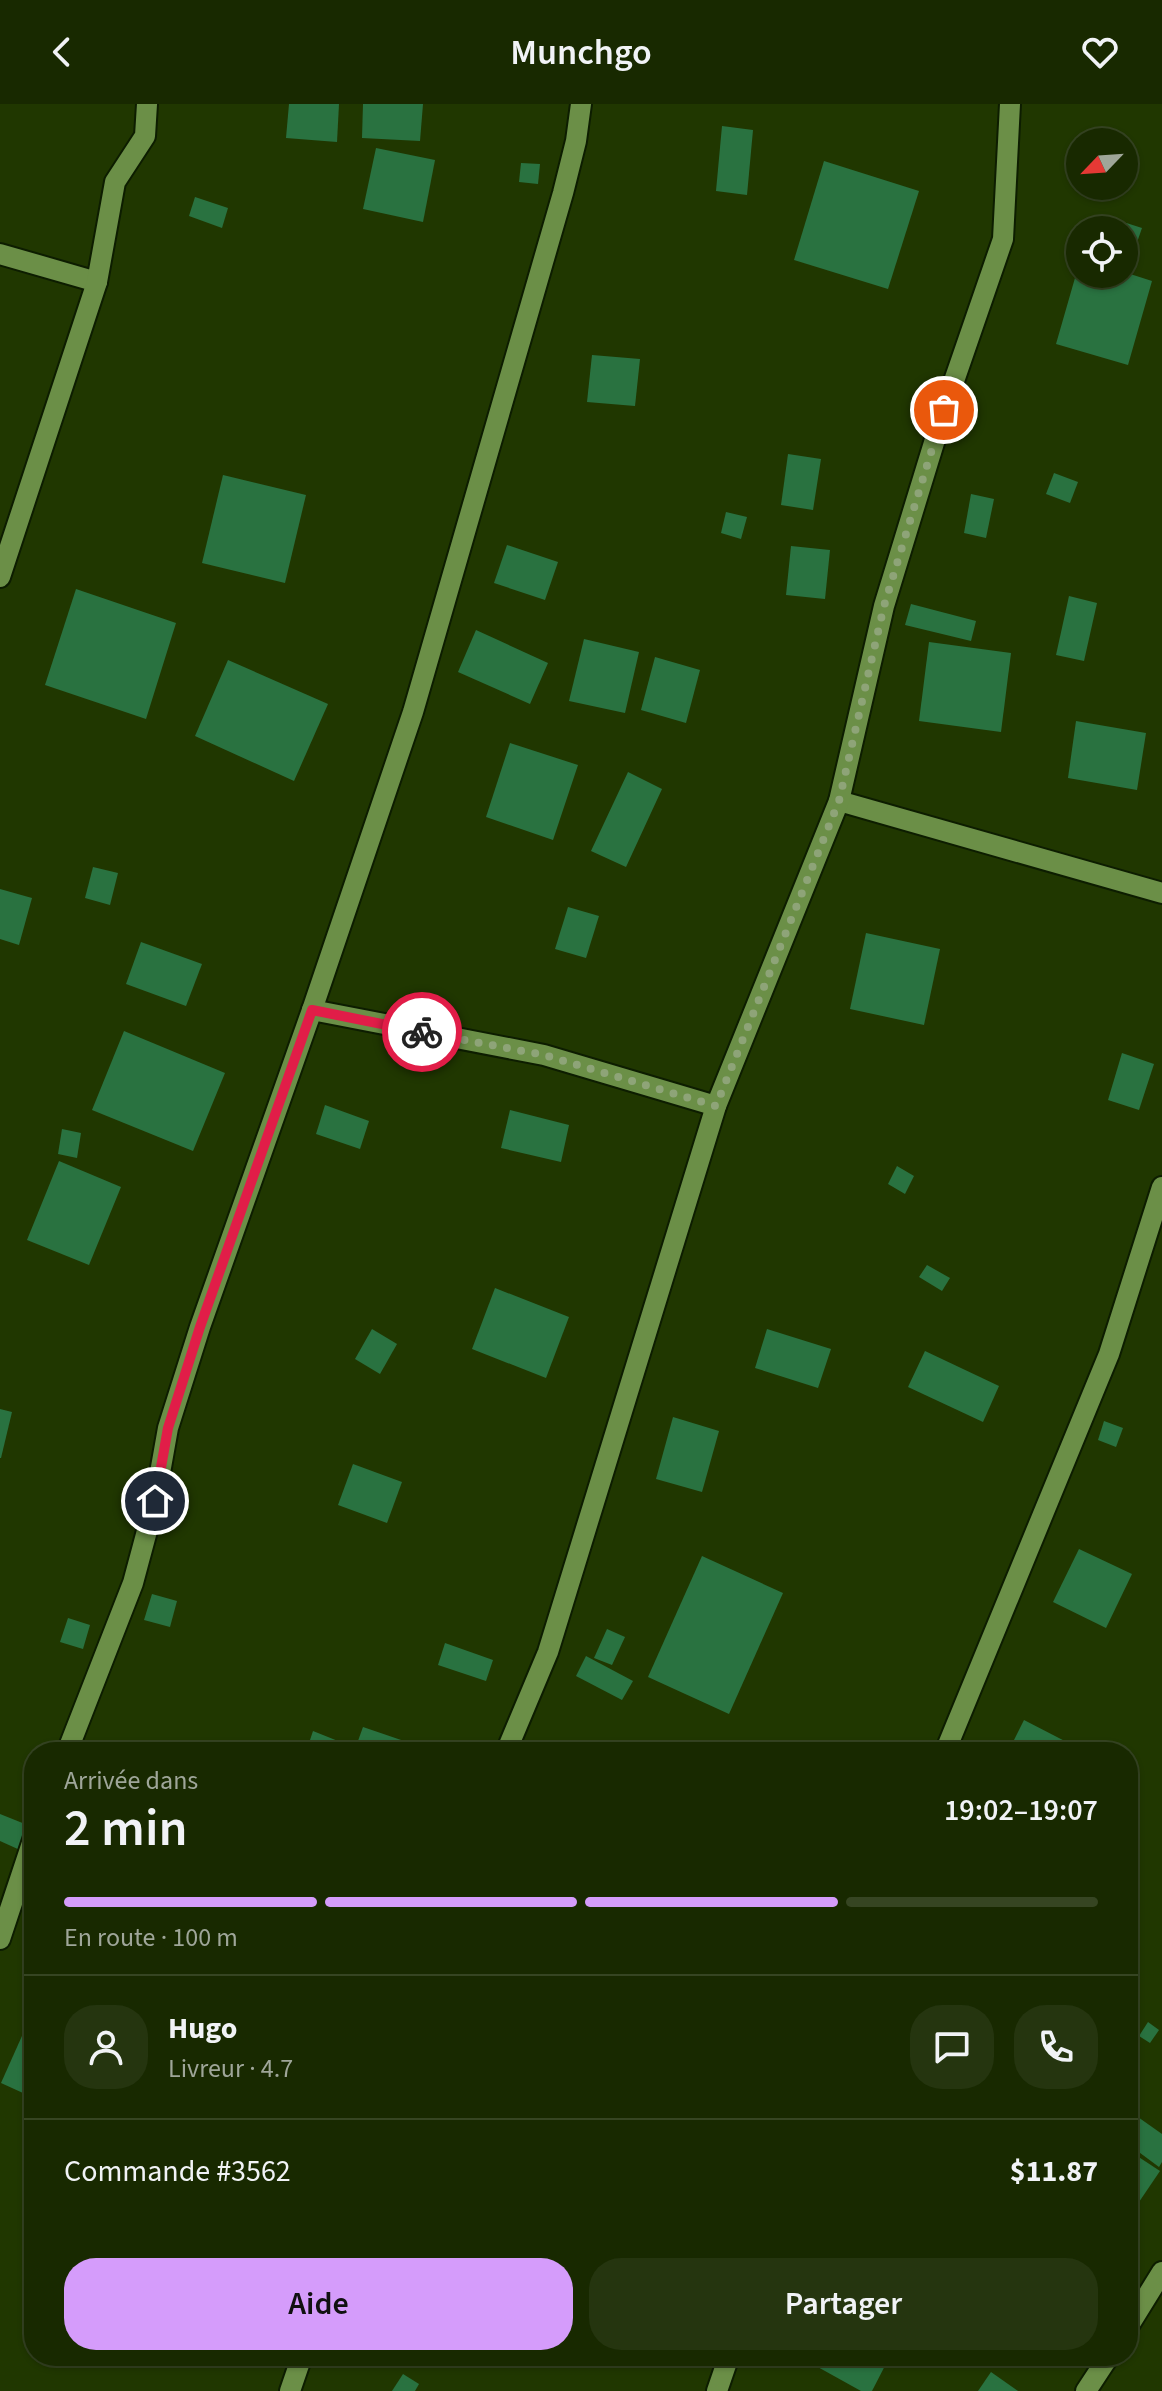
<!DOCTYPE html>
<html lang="fr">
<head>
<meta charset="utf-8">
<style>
	body { margin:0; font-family:"Source Sans 3",sans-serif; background:#25350f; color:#f1f3f6; height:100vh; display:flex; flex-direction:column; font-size:30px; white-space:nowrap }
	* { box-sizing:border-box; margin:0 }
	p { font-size:26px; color:#9fa699 }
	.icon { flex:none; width:44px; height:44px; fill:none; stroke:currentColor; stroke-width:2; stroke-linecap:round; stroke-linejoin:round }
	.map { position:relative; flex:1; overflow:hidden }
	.sheet { position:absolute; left:24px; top:1638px; width:1114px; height:624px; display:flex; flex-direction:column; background:#182900; border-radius:32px; box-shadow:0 2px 6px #0004,0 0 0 2px #364522 }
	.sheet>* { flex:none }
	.needle { width:52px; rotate:245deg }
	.controls { position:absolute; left:1066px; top:24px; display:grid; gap:16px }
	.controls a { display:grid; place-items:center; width:72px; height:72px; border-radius:50%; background:#182900; box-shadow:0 2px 6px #0004,0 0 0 2px #364522; font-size:40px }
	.pin { position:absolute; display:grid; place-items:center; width:68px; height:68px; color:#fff; margin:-34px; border:4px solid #fff; border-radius:50%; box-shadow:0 2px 8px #0007 }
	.courier { position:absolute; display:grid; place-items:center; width:80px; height:80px; margin:-40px; border:6px solid #e11d48; border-radius:50%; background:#fff; color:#222; box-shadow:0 2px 10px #0007 }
	.overview em { font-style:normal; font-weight:600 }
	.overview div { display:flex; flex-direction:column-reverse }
	.overview { display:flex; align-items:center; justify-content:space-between; height:136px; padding:0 40px }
	h1 { font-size:52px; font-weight:600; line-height:60px }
	.bar { display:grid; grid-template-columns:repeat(4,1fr); gap:12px 8px; align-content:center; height:96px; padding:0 40px }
	.bar i { height:10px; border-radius:6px; background:#364522 }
	.bar .selected { background:#d59cfb }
	.bar p { grid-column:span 4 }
	.line { display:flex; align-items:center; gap:20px; padding:0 40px; border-top:2px solid #364522 }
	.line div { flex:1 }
	.round { display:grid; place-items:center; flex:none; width:84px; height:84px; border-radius:32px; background:#25350f }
	.primary-button { display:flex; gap:16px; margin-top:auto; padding:16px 40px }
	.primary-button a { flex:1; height:92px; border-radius:32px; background:#d59cfb; color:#111; font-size:32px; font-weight:600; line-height:92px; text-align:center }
	.primary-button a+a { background:#25350f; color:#f1f3f6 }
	header { display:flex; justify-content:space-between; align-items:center; height:104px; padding:0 40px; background:#182900; font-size:36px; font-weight:600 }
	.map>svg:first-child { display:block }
	.building { fill:#297240 }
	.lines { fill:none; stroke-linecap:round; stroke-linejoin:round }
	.minor-casing { stroke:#0d1d00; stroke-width:24 }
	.minor { stroke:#6b8f47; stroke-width:20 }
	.done { stroke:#8ea478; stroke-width:8; stroke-dasharray:0 14.4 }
	.route { stroke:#e11d48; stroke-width:10 }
</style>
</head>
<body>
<header><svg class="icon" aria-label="back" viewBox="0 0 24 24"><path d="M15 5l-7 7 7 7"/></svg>Munchgo<svg class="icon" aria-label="heart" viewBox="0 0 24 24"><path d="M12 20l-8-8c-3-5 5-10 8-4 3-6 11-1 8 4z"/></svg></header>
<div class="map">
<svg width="1162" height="2287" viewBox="0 0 1162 2287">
	<rect width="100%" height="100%" fill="#203700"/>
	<g class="building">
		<path d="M 289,0 L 339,0 L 337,38 L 286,34 Z"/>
		<path d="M 363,0 L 423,0 L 420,37 L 362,34 Z"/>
		<path d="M 722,22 L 753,26 L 747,91 L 716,87 Z"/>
		<path d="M 376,44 L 435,56 L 423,118 L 363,105 Z"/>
		<path d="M 824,57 L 919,87 L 888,185 L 794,156 Z"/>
		<path d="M 521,59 L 540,60 L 538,80 L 519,78 Z"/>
		<path d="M 195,93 L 228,104 L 222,124 L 189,112 Z"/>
		<path d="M 1117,116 L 1142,124 L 1134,147 L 1124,143 L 1124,126 L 1114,126 Z"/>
		<path d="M 1079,160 L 1080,170 L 1124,168 L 1152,177 L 1128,261 L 1056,240 Z"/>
		<path d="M 592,251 L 640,255 L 635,302 L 587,298 Z"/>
		<path d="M 788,350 L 821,355 L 813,406 L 781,401 Z"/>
		<path d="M 1054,369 L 1078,378 L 1070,399 L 1046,390 Z"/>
		<path d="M 223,371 L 306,391 L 285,479 L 202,459 Z"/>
		<path d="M 971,390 L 994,395 L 986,434 L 964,429 Z"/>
		<path d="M 726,408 L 747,413 L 741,435 L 721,429 Z"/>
		<path d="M 507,441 L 558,458 L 545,496 L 494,479 Z"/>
		<path d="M 791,442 L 830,446 L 825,495 L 786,491 Z"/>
		<path d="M 76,485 L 176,519 L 146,615 L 45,581 Z"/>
		<path d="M 1069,492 L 1097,499 L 1084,557 L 1056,551 Z"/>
		<path d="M 911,500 L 976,517 L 971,537 L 905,521 Z"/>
		<path d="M 476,526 L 548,559 L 530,600 L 458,568 Z"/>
		<path d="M 584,535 L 639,548 L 625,609 L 569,597 Z"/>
		<path d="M 929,538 L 1011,549 L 1001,628 L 919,617 Z"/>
		<path d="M 655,553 L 700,566 L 686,619 L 641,606 Z"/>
		<path d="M 228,556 L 328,600 L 294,677 L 195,632 Z"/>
		<path d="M 1076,617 L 1146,629 L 1137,686 L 1068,674 Z"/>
		<path d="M 510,639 L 578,661 L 553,736 L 486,713 Z"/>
		<path d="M 628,668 L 662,685 L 626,763 L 591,747 Z"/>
		<path d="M 93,763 L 118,769 L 110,801 L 85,794 Z"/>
		<path d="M 0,785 L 32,794 L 19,841 L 0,835 Z"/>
		<path d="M 568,803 L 599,812 L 586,854 L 555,845 Z"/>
		<path d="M 866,829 L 940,845 L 924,921 L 850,905 Z"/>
		<path d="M 141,838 L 202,860 L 186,902 L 126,880 Z"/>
		<path d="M 124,927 L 225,969 L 193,1047 L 92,1006 Z"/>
		<path d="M 1122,949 L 1154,960 L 1139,1006 L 1108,996 Z"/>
		<path d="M 325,1001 L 369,1017 L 360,1045 L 316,1030 Z"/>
		<path d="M 510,1006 L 569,1021 L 561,1058 L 501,1044 Z"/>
		<path d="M 62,1025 L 81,1029 L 77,1054 L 58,1050 Z"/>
		<path d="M 59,1057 L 121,1083 L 89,1161 L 27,1136 Z"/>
		<path d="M 897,1062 L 914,1072 L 905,1090 L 888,1080 Z"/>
		<path d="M 927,1161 L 950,1174 L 942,1187 L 919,1173 Z"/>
		<path d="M 495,1184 L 569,1213 L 546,1274 L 472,1245 Z"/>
		<path d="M 372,1225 L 397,1240 L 380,1270 L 355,1255 Z"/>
		<path d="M 767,1225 L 831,1245 L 818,1284 L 755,1264 Z"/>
		<path d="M 925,1247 L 999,1282 L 983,1318 L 908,1283 Z"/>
		<path d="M 0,1305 L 12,1308 L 1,1354 L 0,1354 Z"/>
		<path d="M 673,1313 L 719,1327 L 702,1388 L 656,1375 Z"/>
		<path d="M 1104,1317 L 1123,1324 L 1116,1343 L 1098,1336 Z"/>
		<path d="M 353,1360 L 402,1378 L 387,1419 L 338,1401 Z"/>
		<path d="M 1079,1445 L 1132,1470 L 1106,1524 L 1053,1498 Z"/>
		<path d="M 702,1452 L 783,1489 L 729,1610 L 648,1573 Z"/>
		<path d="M 152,1490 L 177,1497 L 170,1523 L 144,1516 Z"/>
		<path d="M 68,1514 L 90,1521 L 83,1545 L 60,1538 Z"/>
		<path d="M 607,1525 L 625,1533 L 612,1561 L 594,1554 Z"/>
		<path d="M 445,1539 L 493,1556 L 486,1577 L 438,1561 Z"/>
		<path d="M 586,1552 L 633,1577 L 622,1596 L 576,1572 Z"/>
		<path d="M 1024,1616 L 1086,1648 L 1008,1648 Z"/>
		<path d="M 363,1623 L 407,1638 L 403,1648 L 354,1648 Z"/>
		<path d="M 313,1627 L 343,1639 L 340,1648 L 306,1648 Z"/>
		<path d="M 788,1637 L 809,1648 L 783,1648 Z"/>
		<path d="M 0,1710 L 30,1722 L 20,1746 L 0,1737 Z"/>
		<path d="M 34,1905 L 34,1994 L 1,1979 Z"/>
		<path d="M 1148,1918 L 1159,1926 L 1150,1939 L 1139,1932 Z"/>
		<path d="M 1128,2006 L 1162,2030 L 1162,2058 L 1159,2063 L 1128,2040 Z"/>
		<path d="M 1128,2046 L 1160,2067 L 1139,2098 L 1128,2091 Z"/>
		<path d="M 821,2252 L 890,2252 L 872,2287 L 861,2287 L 816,2262 Z"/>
		<path d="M 1039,2252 L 1060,2252 L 1054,2262 Z"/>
		<path d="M 991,2268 L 1018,2287 L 978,2287 Z"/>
		<path d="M 403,2270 L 419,2280 L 415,2287 L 392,2287 Z"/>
	</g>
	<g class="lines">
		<defs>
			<g id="minor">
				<path d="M 0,150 L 97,178"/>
				<path d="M 0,473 L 97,178 L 115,78 L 145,32 L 147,0"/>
				<path d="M 839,697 L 1162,789"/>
				<path d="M 312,906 L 544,951 L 716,1002"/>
				<path d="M 67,1648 L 133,1479 L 155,1397 L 168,1324 L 200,1223 L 312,906 L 413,608 L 563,89 L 576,37 L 581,0"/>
				<path d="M 506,1648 L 548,1548 L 716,1002 L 839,697 L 884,502 L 944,306 L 1003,135 L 1010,0"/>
				<path d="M 945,1648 L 1109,1250 L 1162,1083"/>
				<path d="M 0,1835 L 34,1733"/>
				<path d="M 1128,2223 L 1162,2168"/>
				<path d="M 290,2287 L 302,2252"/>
				<path d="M 717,2287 L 729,2252"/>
				<path d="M 1086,2287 L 1109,2252"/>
			</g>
		</defs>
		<use href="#minor" class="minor-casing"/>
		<use href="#minor" class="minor"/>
	</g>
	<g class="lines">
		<path class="done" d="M 422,928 L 544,951 L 716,1002 L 839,697 L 884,502 L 944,306"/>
		<path class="route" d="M 155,1397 L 168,1324 L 200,1223 L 312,906 L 422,928"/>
	</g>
</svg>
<div class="controls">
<a><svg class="needle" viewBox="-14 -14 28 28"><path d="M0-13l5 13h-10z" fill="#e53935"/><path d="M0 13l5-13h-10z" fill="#9fa699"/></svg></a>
<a><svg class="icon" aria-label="locate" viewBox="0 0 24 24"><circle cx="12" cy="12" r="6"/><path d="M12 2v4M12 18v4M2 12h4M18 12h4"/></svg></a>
</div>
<div class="pin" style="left:944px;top:306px;background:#ea580c"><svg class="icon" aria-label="bag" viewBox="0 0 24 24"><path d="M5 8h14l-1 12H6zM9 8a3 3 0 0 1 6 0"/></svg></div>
<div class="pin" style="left:155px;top:1397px;background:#1f2937"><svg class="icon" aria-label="home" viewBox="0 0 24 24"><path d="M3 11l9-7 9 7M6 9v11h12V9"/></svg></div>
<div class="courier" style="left:422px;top:928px"><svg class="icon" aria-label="bike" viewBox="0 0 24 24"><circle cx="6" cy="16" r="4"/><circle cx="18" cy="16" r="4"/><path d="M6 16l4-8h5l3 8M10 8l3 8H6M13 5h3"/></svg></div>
<section class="sheet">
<div class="overview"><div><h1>2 min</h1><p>Arrivée dans</p></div><em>19:02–19:07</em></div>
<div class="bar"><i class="selected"></i><i class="selected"></i><i class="selected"></i><i></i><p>En route · 100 m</p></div>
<div class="line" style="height:144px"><a class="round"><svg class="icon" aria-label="person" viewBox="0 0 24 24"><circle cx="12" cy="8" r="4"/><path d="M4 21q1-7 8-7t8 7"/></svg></a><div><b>Hugo</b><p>Livreur · 4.7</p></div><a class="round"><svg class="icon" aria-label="chat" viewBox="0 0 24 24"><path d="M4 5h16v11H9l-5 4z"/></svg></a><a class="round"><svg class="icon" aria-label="phone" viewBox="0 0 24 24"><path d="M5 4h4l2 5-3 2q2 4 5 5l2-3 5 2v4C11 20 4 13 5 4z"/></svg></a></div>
<div class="line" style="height:104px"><div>Commande #3562</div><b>$11.87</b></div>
<div class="primary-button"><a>Aide</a><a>Partager</a></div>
</section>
</div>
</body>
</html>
